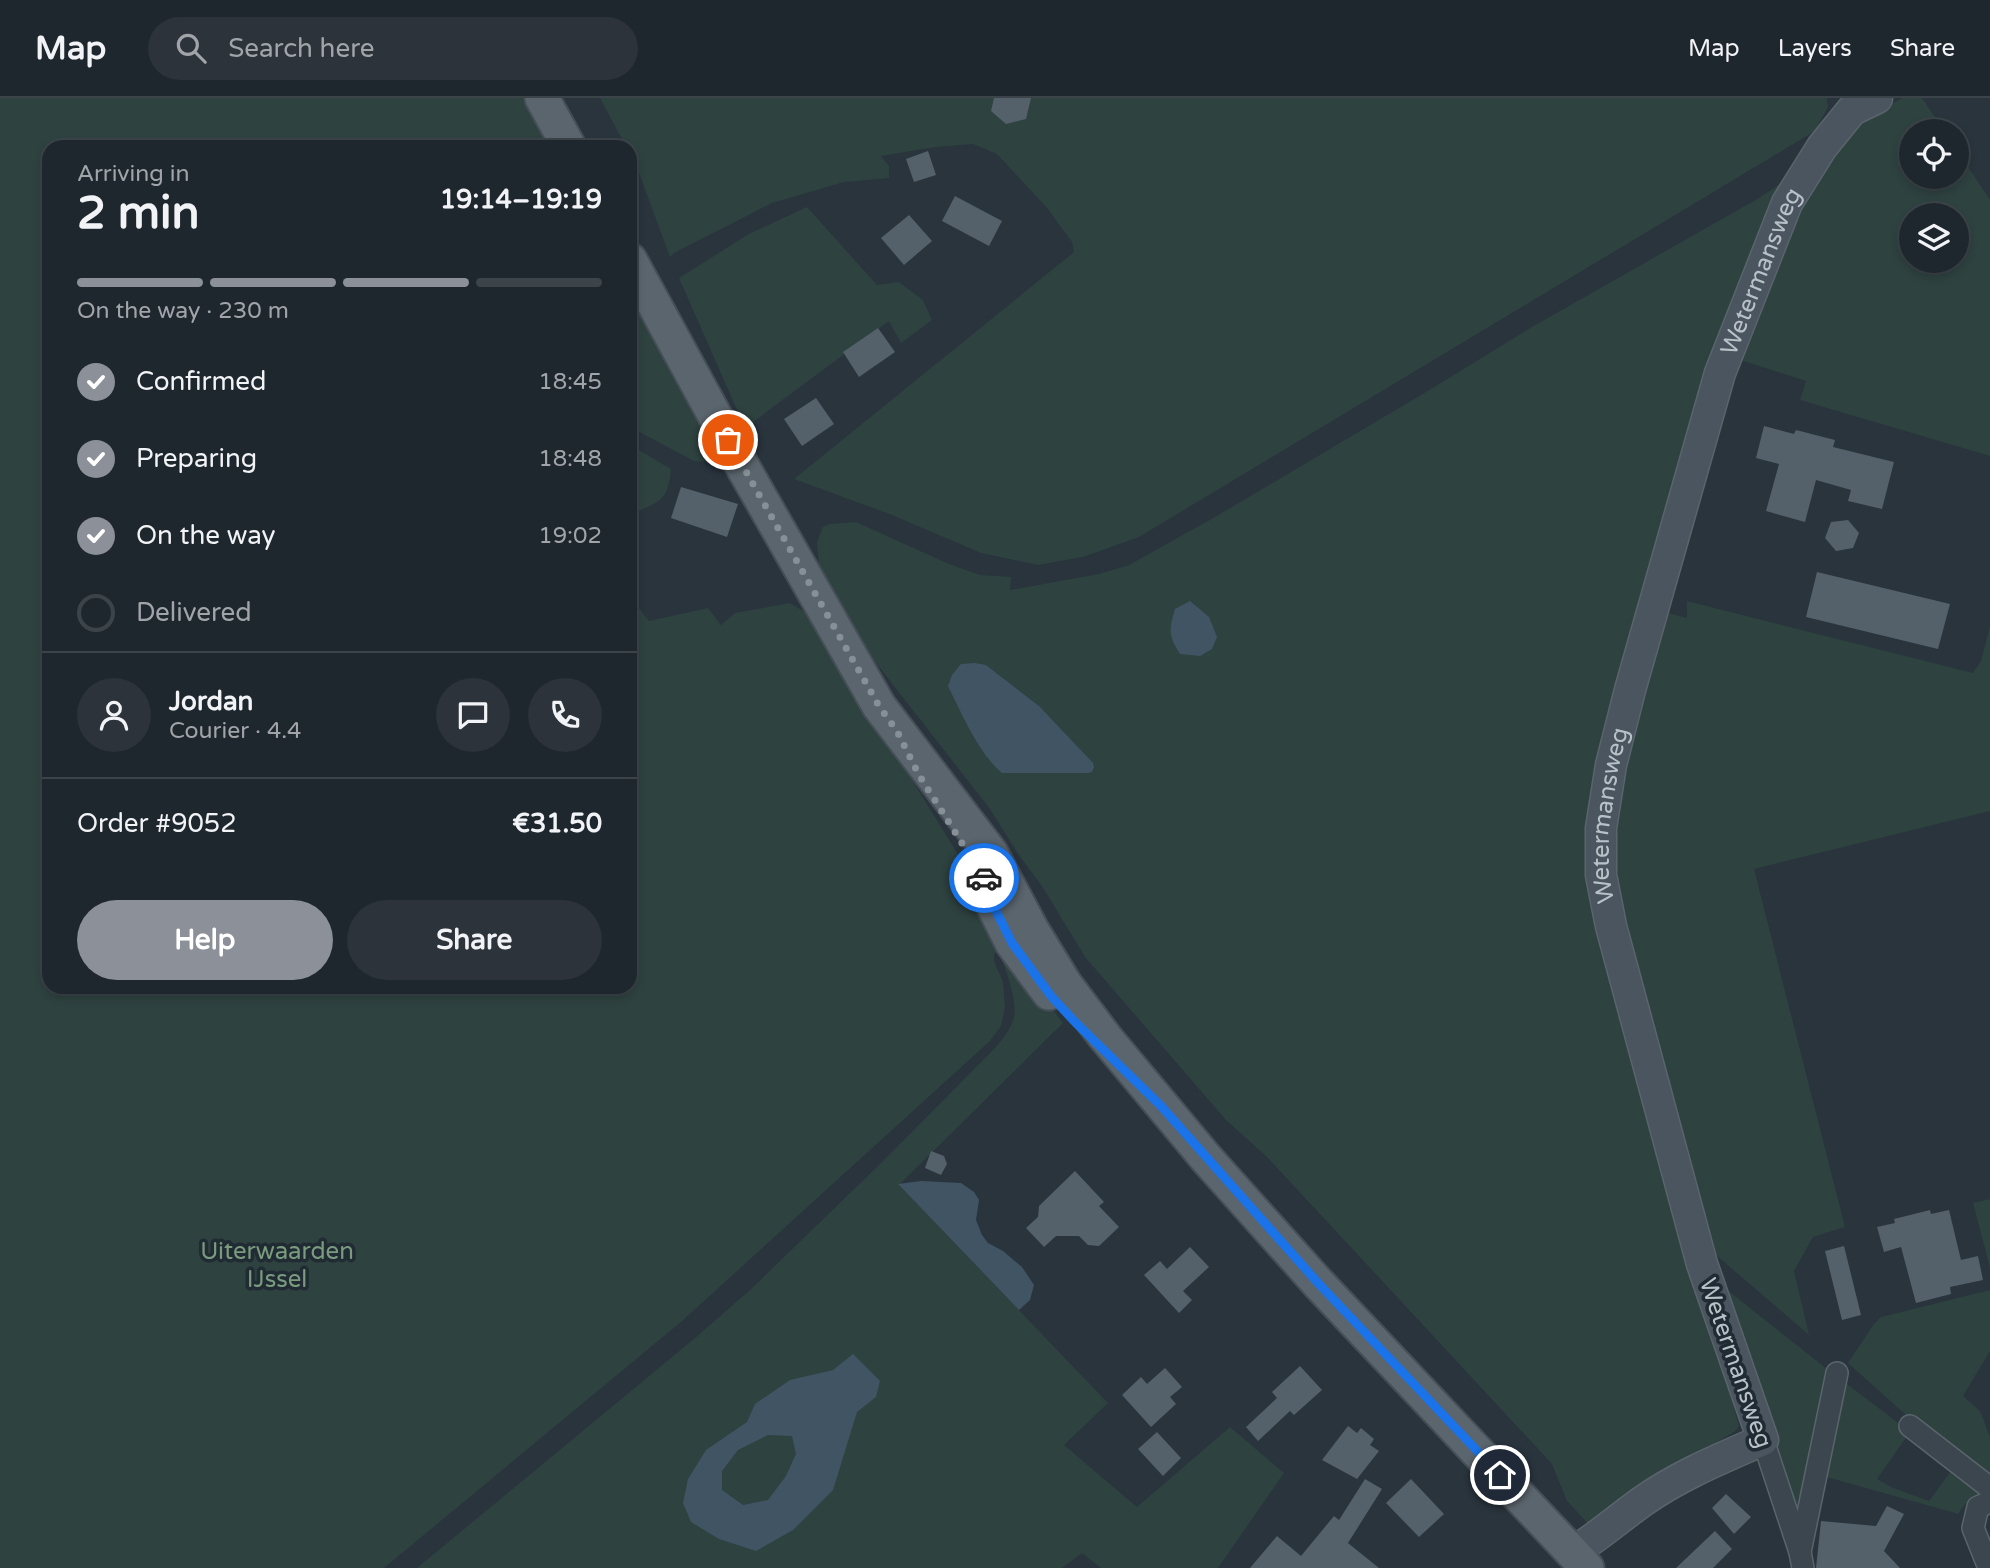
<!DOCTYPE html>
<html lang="en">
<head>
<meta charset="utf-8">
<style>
	body { margin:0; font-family:"Varela Round",sans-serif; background:#2c333a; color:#f1f3f6; height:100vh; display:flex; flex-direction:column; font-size:26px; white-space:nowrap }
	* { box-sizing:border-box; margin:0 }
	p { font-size:23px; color:#a1a5aa }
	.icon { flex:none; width:38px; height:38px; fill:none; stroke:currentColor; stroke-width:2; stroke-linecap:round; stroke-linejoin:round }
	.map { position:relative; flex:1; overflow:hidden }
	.sheet { position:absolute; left:42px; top:42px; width:595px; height:854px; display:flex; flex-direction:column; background:#1f272e; border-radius:21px; box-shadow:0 4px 10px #0003,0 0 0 2px #3c444a }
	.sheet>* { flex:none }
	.controls { position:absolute; left:1899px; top:21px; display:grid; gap:14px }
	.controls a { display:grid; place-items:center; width:70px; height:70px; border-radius:50%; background:#1f272e; box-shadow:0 4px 10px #0003,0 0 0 2px #3c444a; font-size:35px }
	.pin { position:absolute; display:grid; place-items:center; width:60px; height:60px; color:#fff; margin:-30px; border:4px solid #fff; border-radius:50%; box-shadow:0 2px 7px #0007 }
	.courier { position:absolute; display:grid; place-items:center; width:70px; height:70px; margin:-35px; border:5px solid #1a73e8; border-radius:50%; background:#fff; color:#222; box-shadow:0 2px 9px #0007 }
	.headline em { font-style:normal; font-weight:800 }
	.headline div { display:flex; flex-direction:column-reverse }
	.headline { display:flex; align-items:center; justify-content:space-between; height:119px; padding:0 35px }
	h1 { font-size:46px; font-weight:800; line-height:52px }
	.bar { display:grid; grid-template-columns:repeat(4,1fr); gap:10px 7px; align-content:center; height:84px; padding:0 35px }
	.bar i { height:9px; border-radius:5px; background:#3c444a }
	.bar .on { background:#8c9099 }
	.bar p { grid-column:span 4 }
	.line { display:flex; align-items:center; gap:18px; padding:0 35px; border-top:2px solid #3c444a }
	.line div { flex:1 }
	.round { display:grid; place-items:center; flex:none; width:74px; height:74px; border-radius:37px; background:#2c333a }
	ol { padding:0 35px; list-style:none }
	li { display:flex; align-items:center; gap:21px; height:77px }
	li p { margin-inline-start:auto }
	li .icon { padding:7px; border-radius:50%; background:#8c9099; color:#fff; stroke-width:4 }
	li:last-child { color:#a1a5aa }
	li i { width:38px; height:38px; border:4px solid #3c444a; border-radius:50% }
	.button { display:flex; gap:14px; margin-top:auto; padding:14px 35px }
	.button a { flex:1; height:80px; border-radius:42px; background:#8c9099; color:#fff; font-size:28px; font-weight:800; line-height:80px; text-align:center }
	.button a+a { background:#2c333a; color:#f1f3f6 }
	header { display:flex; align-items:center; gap:42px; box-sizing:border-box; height:98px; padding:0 35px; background:#1f272e; border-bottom:2px solid #3c444a }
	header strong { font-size:33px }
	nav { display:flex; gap:38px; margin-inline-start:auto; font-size:24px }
	.search { width:490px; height:63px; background:#2c333a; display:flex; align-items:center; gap:18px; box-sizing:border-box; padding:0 24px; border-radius:38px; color:#a1a5aa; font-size:26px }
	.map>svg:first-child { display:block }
	.green { fill:#2e4240; fill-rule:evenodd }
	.water { fill:#415464; fill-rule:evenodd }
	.building { fill:#54616a }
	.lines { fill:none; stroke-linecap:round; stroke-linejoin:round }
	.street-casing { stroke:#5a646b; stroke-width:24 }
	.secondary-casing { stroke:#5a646b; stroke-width:33 }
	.primary-casing { stroke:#464f57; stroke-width:37 }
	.street { stroke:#3c464e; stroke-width:21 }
	.secondary { stroke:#4b5560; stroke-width:30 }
	.primary { stroke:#5b656d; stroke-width:33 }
	.done { stroke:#879097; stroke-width:7; stroke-dasharray:0 12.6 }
	.route { stroke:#1a73e8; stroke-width:9 }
	.labels { text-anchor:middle; stroke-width:7; stroke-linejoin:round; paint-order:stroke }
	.street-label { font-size:24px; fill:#b9c1c8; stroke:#212b33 }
	.park-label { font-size:24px; fill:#7a9b7e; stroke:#212b33 }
</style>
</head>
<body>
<header>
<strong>Map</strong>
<div class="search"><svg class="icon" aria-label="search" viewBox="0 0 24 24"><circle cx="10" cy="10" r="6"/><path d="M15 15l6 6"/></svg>Search here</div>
<nav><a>Map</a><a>Layers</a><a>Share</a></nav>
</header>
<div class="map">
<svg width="1990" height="1470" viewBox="0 0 1990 1470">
	<rect width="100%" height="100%" fill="#29343d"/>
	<g class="green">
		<path d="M 0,0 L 528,0 L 555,49 L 49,49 L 49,889 L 630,889 L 630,499 L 649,523 L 708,510 L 721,527 L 735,515 L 790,505 L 810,517 L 985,800 L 1002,845 L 994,857 L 994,863 L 1003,884 L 1005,908 L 1001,928 L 990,943 L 681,1224 L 384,1470 L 0,1470 Z"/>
		<path d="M 600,0 L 1827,0 L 1828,9 L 1815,33 L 1139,439 L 1083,459 L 1038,467 L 981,455 L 892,417 L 794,381 L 1074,154 L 1072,144 L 1047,110 L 997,56 L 973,46 L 936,49 L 881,58 L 889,68 L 889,80 L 844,84 L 772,105 L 674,155 L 670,159 L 639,75 L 630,57 L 630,49 L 626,49 Z"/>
		<path d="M 1902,0 L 1922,0 L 1944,33 L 1911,33 L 1911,79 L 1956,79 L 1957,52 L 1990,102 L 1990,358 L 1800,302 L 1806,283 L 1734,260 L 1776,151 L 1840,48 L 1862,23 ZM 1911,117 L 1956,117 L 1956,163 L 1911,163 Z"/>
		<path d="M 1795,76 L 1595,699 L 1653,1017 L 1739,1328 L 1734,1334 L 1652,1383 L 1592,1430 L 1567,1403 L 1552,1366 L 1268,1060 L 1226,1022 L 1085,859 L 1042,788 L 1018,756 L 990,711 L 862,547 L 819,467 L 817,444 L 823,429 L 830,426 L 856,424 L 949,466 L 980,477 L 1011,479 L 1010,492 L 1099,476 L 1129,467 L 1215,419 L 1436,288 L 1530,230 L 1759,100 ZM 986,567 L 1039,608 L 985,657 Z"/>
		<path d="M 807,109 L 877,187 L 899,184 L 923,202 L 932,222 L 901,245 L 889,223 L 745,330 L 679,180 L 747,137 Z"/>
		<path d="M 630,189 L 715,347 L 710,361 L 703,364 L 694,363 L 630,329 Z"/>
		<path d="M 630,347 L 671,371 C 668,405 659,403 630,417 Z"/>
		<path d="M 1687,503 L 1973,575 L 1981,563 L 1990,528 L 1990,713 L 1754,771 L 1845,1129 L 1813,1139 L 1794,1173 L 1809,1237 L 1709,1151 L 1618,788 L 1614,754 L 1615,704 L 1664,514 L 1687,520 Z"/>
		<path d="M 1008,853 L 1063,925 L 899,1087 L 1108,1305 L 1064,1347 L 1137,1409 L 1230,1329 L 1284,1375 L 1218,1470 L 1101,1470 L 1082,1455 L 1062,1470 L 417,1470 L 695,1240 L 750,1192 L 879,1067 L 996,949 C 1003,940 1011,931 1014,919 C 1017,905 1008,877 1002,863 Z"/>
		<path d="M 1990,1101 L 1990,1170 L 1973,1105 Z"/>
		<path d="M 1721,1187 L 1832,1275 L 1802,1410 L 1794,1412 Z"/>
		<path d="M 1990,1192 L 1990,1253 L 1963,1298 L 1980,1313 L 1990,1339 L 1990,1377 L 1915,1325 L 1848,1265 L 1874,1226 L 1881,1219 Z"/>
		<path d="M 1843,1283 L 1910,1334 L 1877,1381 L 1891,1389 L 1929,1403 L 1952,1372 L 1982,1395 L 1981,1403 L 1966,1405 L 1958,1416 L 1955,1415 L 1823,1378 Z"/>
	</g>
	<g class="water">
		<path d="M 1190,503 L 1209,519 L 1217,539 L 1212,551 L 1200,558 L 1180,556 C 1168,537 1169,532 1175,511 Z"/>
		<path d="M 975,565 L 986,567 L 1039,608 L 1093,665 L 1094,669 L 1092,674 L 1087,675 L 1002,675 C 978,655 962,616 948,588 L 952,577 L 961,566 Z"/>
		<path d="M 921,1083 L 961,1085 L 974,1094 L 979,1102 L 976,1122 L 982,1137 L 988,1145 L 1003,1153 L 1022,1169 L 1034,1187 L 1030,1202 L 1019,1212 L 898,1086 Z"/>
		<path d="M 853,1256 L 880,1283 L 876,1299 L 857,1314 L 833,1392 L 793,1432 L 756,1453 L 719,1441 L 691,1424 L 683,1405 L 688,1381 L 706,1352 L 747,1324 L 755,1306 L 790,1282 L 833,1272 ZM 768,1337 L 792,1338 L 796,1356 L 786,1378 L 768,1402 L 743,1407 L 722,1392 L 722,1373 L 738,1352 Z"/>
	</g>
	<g class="building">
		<path d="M 994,0 L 1031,0 L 1026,21 L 1006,26 L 991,13 Z"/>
		<path d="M 928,53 L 936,77 L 914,84 L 906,61 Z"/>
		<path d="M 955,98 L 1002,123 L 989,148 L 942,123 Z"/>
		<path d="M 909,117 L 932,143 L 904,167 L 881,140 Z"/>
		<path d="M 878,230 L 895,254 L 859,279 L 843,254 Z"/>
		<path d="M 816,300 L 834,326 L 802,348 L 784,321 Z"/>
		<path d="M 1764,328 L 1794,336 L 1796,332 L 1835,342 L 1833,349 L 1894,364 L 1882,411 L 1848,403 L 1851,392 L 1816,382 L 1805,424 L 1766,413 L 1779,366 L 1756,360 Z"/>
		<path d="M 681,389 L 738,406 L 727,439 L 671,420 Z"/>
		<path d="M 1848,422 L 1859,435 L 1853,450 L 1836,453 L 1825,440 L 1831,424 Z"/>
		<path d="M 1817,474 L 1950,506 L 1938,551 L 1806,519 Z"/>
		<path d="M 931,1053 L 944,1058 L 947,1066 L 941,1077 L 925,1070 Z"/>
		<path d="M 1075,1073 L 1104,1104 L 1099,1108 L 1119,1129 L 1099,1148 L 1088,1147 L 1079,1138 L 1056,1138 L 1044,1149 L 1026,1130 L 1038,1119 L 1039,1108 Z"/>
		<path d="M 1930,1112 L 1931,1116 L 1949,1112 L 1961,1162 L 1978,1158 L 1983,1182 L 1950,1189 L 1951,1196 L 1916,1205 L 1901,1149 L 1884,1154 L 1877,1129 L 1895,1125 L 1894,1121 Z"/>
		<path d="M 1844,1148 L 1861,1217 L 1842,1222 L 1825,1153 Z"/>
		<path d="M 1190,1149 L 1209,1169 L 1183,1193 L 1192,1202 L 1179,1215 L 1144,1177 L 1160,1163 L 1167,1171 Z"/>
		<path d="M 1300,1268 L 1322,1292 L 1294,1317 L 1290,1313 L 1258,1343 L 1246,1329 L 1277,1300 L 1272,1294 Z"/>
		<path d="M 1165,1270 L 1182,1289 L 1170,1299 L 1176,1306 L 1151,1329 L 1122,1297 L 1141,1279 L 1147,1286 Z"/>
		<path d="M 1348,1328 L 1357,1335 L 1361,1330 L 1374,1341 L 1370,1347 L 1379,1353 L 1357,1381 L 1322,1362 Z"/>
		<path d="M 1157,1334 L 1181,1360 L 1163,1378 L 1138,1351 Z"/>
		<path d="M 1365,1381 L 1382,1391 L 1348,1445 L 1379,1470 L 1250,1470 L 1277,1438 L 1301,1458 L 1334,1418 L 1339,1422 Z"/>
		<path d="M 1411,1381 L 1444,1416 L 1419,1439 L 1386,1405 Z"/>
		<path d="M 1726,1396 L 1751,1419 L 1734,1436 L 1712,1410 Z"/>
		<path d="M 1887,1408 L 1904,1416 L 1884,1453 L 1900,1470 L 1816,1470 L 1821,1423 L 1876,1428 Z"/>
		<path d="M 1715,1433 L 1732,1451 L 1713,1470 L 1676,1470 Z"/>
	</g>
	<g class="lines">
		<defs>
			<g id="street">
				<path d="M 1910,1328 L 1990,1390"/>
				<path d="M 1763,1342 L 1800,1454 L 1803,1470"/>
				<path d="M 1800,1454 L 1837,1275"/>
				<path d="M 1989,1470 L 1973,1430 L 1978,1409 L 1990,1404"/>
			</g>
			<g id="secondary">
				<path id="s1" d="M 1573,1454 C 1598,1439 1619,1420 1643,1403 C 1680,1377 1722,1360 1763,1342 L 1702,1166 L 1611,828 L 1601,777 L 1601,730 L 1611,667 L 1630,592 L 1720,275 L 1787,105 L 1822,49 L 1852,12 L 1877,0"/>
			</g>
			<g id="primary">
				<path d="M 542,0 L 569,49"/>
				<path d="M 630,162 L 740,364 L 879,608 L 991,755 L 1032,832 L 1065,886 L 1105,939 L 1206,1060 L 1318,1185 L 1587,1470"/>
				<path d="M 978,769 L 988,789 L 995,811 L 1012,845 L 1049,895"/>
			</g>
		</defs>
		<use href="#street" class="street-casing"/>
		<use href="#secondary" class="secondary-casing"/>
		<use href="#primary" class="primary-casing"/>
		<use href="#street" class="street"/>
		<use href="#secondary" class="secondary"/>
		<use href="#primary" class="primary"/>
	</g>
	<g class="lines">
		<path class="done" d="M 728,342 L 879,608 L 897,633 L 919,677 L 984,780"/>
		<path class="route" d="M 984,780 L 995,811 L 1012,845 L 1051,898 L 1075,924 L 1161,1008 L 1318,1185 L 1500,1377"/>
	</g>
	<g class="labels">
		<g class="street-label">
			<text dy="8" stroke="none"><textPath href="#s1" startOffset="1437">Wetermansweg</textPath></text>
			<text dy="8" stroke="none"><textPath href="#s1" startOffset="870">Wetermansweg</textPath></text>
			<text transform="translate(1736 1265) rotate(71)" y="8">Wetermansweg</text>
		</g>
		<g class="park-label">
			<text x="277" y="1161">Uiterwaarden<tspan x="277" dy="28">IJssel</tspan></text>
		</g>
	</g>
</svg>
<div class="controls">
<a><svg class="icon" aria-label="locate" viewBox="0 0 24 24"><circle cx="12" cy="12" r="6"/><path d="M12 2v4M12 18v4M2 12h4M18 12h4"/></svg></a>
<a><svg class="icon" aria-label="layers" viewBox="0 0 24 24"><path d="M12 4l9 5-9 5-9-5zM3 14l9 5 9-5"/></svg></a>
</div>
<div class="pin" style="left:728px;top:342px;background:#ea580c"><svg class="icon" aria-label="bag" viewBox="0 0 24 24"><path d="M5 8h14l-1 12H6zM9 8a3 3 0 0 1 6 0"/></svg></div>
<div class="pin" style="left:1500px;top:1377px;background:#1f2937"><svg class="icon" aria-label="home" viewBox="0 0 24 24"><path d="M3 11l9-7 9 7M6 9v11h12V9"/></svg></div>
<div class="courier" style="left:984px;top:780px"><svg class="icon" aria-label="car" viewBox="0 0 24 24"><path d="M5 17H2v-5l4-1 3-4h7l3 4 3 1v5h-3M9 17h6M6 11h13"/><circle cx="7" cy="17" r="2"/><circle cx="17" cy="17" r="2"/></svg></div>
<section class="sheet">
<div class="headline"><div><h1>2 min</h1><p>Arriving in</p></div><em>19:14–19:19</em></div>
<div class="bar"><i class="on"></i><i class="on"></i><i class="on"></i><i></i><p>On the way · 230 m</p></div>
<ol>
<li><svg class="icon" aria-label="check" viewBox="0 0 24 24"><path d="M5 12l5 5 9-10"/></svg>Confirmed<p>18:45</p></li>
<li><svg class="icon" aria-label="check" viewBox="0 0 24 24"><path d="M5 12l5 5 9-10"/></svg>Preparing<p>18:48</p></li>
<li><svg class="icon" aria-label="check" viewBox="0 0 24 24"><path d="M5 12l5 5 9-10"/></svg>On the way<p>19:02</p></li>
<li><i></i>Delivered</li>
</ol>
<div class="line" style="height:126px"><a class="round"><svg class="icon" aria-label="person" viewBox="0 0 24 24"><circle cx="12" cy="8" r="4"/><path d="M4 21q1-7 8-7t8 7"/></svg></a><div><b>Jordan</b><p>Courier · 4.4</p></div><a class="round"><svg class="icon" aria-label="chat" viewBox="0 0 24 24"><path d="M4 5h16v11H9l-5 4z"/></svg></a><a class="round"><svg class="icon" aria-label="phone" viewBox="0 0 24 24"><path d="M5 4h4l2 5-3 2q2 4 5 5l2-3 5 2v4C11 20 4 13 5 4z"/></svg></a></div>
<div class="line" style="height:91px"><div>Order #9052</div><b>€31.50</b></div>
<div class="button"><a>Help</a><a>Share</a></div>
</section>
</div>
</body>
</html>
